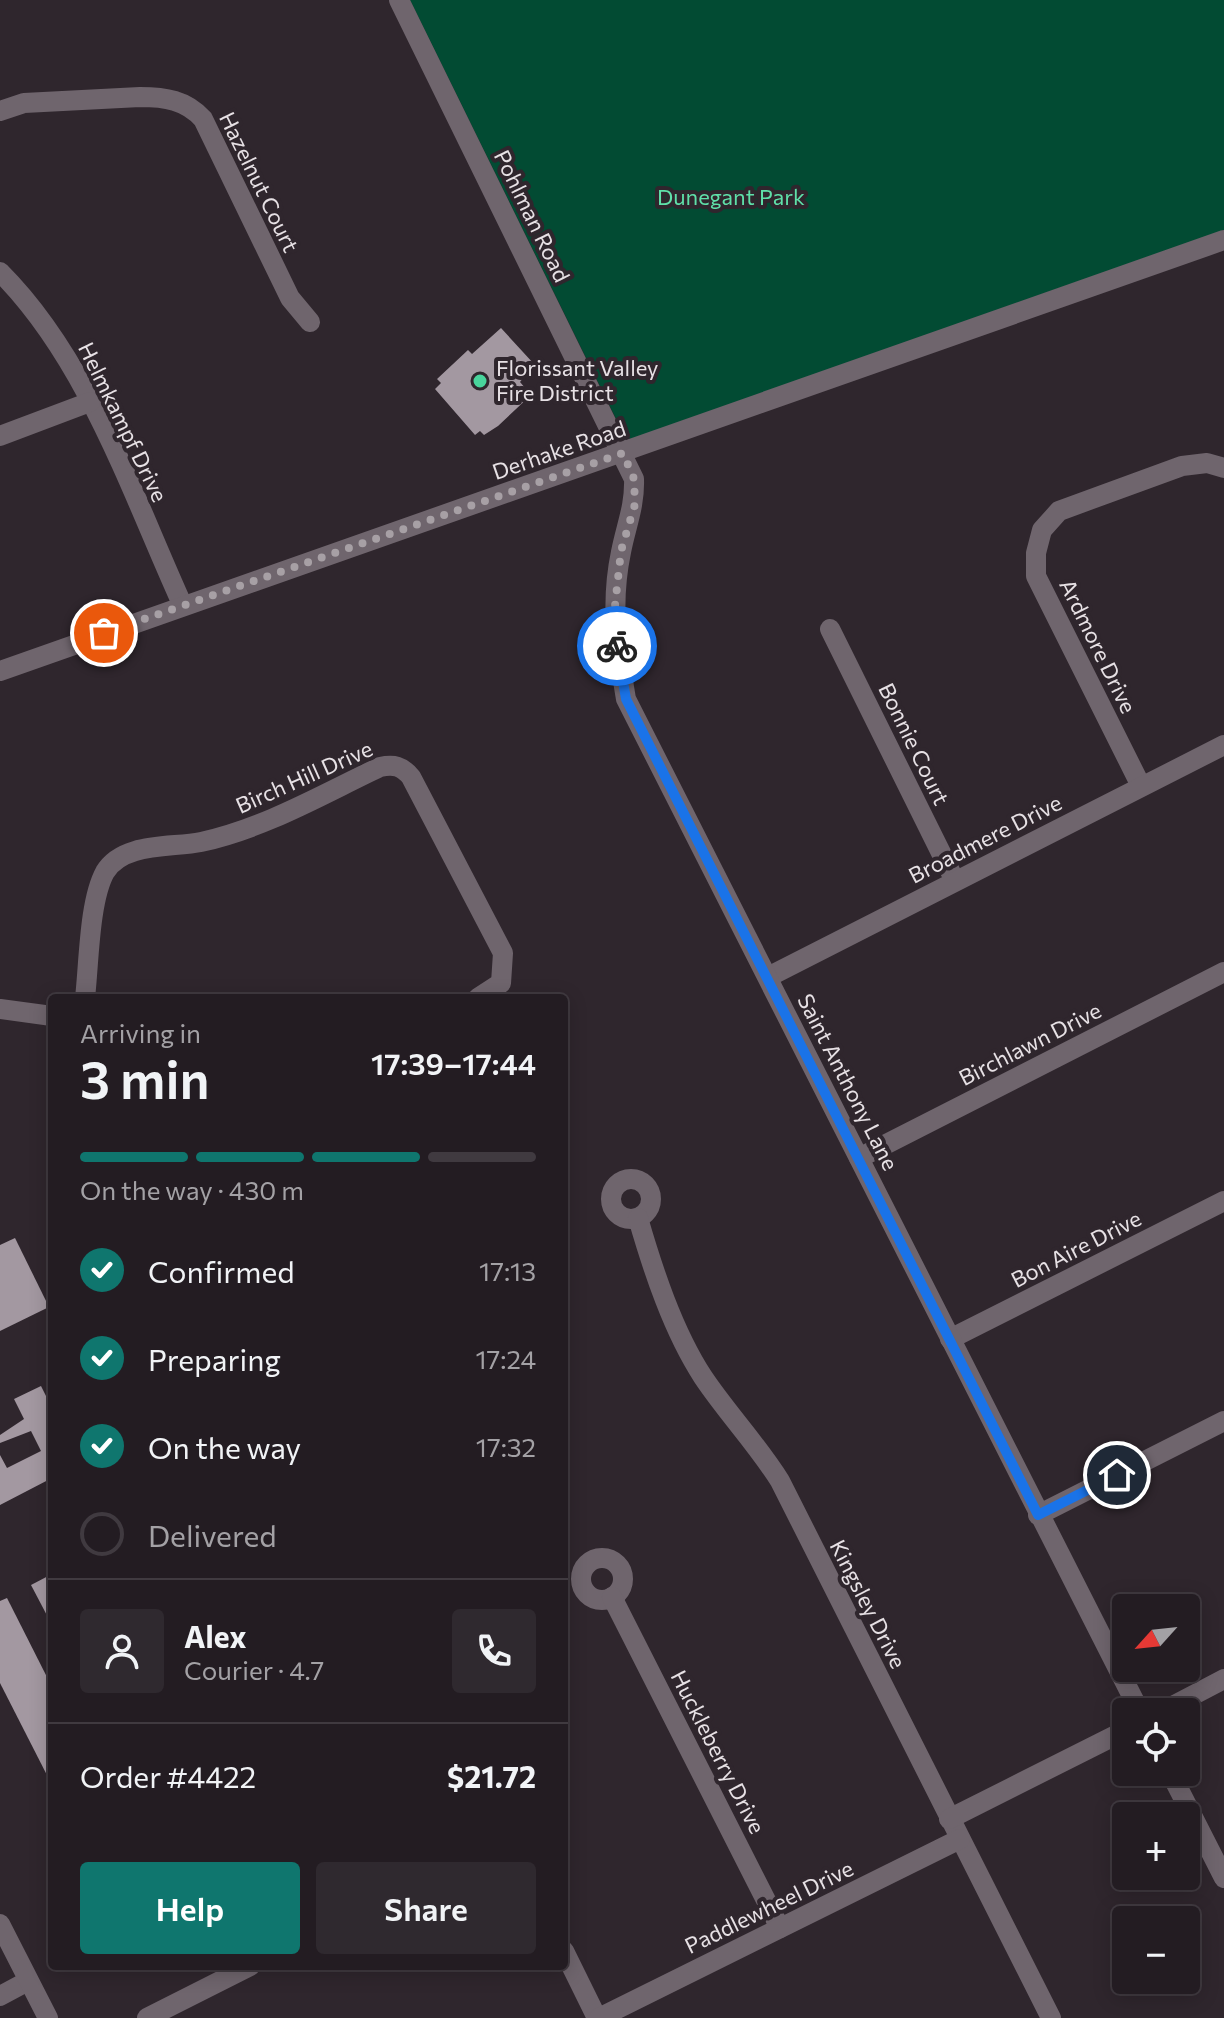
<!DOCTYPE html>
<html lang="en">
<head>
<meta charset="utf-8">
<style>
	body { margin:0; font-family:Commissioner,sans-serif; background:#2f292f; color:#f1f3f6; height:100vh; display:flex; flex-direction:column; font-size:30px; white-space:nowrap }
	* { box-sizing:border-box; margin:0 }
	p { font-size:26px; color:#a3a1a5 }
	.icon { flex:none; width:44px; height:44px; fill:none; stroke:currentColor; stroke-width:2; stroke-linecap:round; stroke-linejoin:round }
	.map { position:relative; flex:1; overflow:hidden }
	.sheet { position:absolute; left:48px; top:994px; width:520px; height:976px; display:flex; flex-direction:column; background:#231c22; border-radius:8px; box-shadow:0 4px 20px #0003,0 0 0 2px #403a40 }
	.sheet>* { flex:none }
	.needle { width:52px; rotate:243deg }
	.fabs { position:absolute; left:1112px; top:1594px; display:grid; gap:16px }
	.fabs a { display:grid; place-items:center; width:88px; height:88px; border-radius:8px; background:#231c22; box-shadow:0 4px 20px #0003,0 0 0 2px #403a40; font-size:40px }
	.pin { position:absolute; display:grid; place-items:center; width:68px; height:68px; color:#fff; margin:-34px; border:4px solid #fff; border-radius:50%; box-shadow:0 2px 8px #0007 }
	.courier { position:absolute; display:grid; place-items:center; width:80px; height:80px; margin:-40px; border:6px solid #1a73e8; border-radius:50%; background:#fff; color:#222; box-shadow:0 2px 10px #0007 }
	.summary em { font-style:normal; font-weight:600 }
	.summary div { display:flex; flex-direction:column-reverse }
	.summary { display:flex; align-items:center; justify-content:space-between; height:136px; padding:0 32px }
	h1 { font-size:52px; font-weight:600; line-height:60px }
	.bar { display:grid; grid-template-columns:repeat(4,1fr); gap:12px 8px; align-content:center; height:96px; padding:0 32px }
	.bar i { height:10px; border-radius:6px; background:#403a40 }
	.bar .current { background:#0f766e }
	.bar p { grid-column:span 4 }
	.line { display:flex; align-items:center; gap:20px; padding:0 32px; border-top:2px solid #403a40 }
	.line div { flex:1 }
	.round { display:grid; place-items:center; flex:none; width:84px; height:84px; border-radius:8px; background:#2f292f }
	ol { padding:0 32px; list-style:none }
	li { display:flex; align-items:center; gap:24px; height:88px }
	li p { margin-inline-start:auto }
	li .icon { padding:8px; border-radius:50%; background:#0f766e; color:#fff; stroke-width:4 }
	li:last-child { color:#a3a1a5 }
	li i { width:44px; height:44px; border:4px solid #403a40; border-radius:50% }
	.primary-button { display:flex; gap:16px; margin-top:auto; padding:16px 32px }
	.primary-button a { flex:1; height:92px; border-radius:8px; background:#0f766e; color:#fff; font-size:32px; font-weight:600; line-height:92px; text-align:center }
	.primary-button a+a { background:#2f292f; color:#f1f3f6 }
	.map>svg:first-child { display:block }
	.green { fill:#024b33 }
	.building { fill:#a398a1 }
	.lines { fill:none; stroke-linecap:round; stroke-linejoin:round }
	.minor { stroke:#6f656d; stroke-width:20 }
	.tertiary { stroke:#6f656d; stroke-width:20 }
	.done { stroke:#a7a0a5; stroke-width:8; stroke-dasharray:0 14.4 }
	.route { stroke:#1a73e8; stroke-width:10 }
	.poi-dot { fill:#49d49c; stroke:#2f262d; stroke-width:3 }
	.labels { text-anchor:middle; stroke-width:8; stroke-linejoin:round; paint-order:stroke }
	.street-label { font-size:22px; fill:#e7e1e5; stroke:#2f262d }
	.park-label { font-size:22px; fill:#5fe0a9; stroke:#2f262d }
	.poi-label { font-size:22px; fill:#e7e1e5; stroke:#2f262d; text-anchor:start }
</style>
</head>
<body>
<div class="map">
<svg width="1224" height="2018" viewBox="0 0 1224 2018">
	<rect width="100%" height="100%" fill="#2f262d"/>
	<path class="green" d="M 410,0 L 1224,0 L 1224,230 L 631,439 L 624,435 Z"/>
	<g class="building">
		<path d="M 501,328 L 534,364 L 520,382 L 531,395 L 498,426 L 484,435 L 480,431 L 475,435 L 435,389 L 441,383 L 437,379 L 468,350 L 472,354 Z"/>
		<path d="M 15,1238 L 49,1307 L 0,1331 L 0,1245 Z"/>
		<path d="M 41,1386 L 52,1408 L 52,1478 L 0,1505 L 0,1455 L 7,1468 L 41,1451 L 31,1431 L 0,1443 L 0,1435 L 24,1419 L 14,1399 Z"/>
		<path d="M 52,1574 L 52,1625 L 31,1585 Z"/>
		<path d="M 7,1598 L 52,1687 L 52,1785 L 0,1683 L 0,1601 Z"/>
	</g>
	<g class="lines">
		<g class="minor">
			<path d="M 0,111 L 24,103 L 140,97 C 165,97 186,100 203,119 L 290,298 L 310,322"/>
			<path d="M 0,272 C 88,360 132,494 183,606"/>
			<path d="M 0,436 L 90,402"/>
			<path d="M 830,629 L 955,881"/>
			<path d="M 1141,786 L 1036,576 L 1036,553 L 1042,530 L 1059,511 L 1182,466 L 1207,463 L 1224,468"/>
			<path d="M 768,977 L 1224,745"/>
			<path d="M 85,998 C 89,964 89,901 105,872 C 123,842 171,848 201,842 C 265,828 321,795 380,767 C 394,764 402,766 411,777 L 503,953 L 501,983 L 478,998"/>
			<path d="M 0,1009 L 52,1016"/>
			<path d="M 859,1158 L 1224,972"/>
			<circle cx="631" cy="1199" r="20"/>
			<path d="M 638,1218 C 653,1270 673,1331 703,1377 C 727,1413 757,1444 780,1481 L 1051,2018"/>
			<path d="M 950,1339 L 1224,1201"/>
			<path d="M 1038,1515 L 1224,1421"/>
			<circle cx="602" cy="1579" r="21"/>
			<path d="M 612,1597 L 780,1928"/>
			<path d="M 1161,1712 L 1224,1679"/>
			<path d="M 949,1819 L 1126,1730"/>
			<path d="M 564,1951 L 597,2018"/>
			<path d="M 0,1996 L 28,1981"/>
			<path d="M 147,2018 L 250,1966"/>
			<path d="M 599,2018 L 960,1839"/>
		</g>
		<g class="tertiary">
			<path d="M 399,0 L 634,479 C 635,506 626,526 621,552 C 610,605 617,646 626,699 L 1140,1712"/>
			<path d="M 0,671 L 1224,240"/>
			<path d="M 1170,1772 L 1224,1878"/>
			<path d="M 0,1924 L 48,2018"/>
		</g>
	</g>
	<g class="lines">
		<path class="done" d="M 104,633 L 623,453 L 634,479 L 635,504 L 621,551 L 613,624 L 617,646"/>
		<path class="route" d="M 617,646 L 626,699 L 1038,1515 L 1117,1475"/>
	</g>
	<circle class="poi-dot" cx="480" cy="381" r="8"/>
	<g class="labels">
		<g class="street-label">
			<text transform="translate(259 182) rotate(64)" y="8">Hazelnut Court</text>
			<text transform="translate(532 216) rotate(64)" y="8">Pohlman Road</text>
			<text transform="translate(123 422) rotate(64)" y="8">Helmkampf Drive</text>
			<text transform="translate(559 450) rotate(-19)" y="8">Derhake Road</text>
			<text transform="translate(1098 646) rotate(64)" y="8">Ardmore Drive</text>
			<text transform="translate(914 744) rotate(64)" y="8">Bonnie Court</text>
			<text transform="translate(304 777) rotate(-24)" y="8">Birch Hill Drive</text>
			<text transform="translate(985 839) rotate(-27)" y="8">Broadmere Drive</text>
			<text transform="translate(1030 1044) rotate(-27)" y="8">Birchlawn Drive</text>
			<text transform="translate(848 1082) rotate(63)" y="8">Saint Anthony Lane</text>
			<text transform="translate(1076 1249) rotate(-27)" y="8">Bon Aire Drive</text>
			<text transform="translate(868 1604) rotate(63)" y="8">Kingsley Drive</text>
			<text transform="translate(718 1752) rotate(63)" y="8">Huckleberry Drive</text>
			<text transform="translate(769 1907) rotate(-26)" y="8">Paddlewheel Drive</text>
		</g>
		<g class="park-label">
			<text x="731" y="205">Dunegant Park</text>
		</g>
		<g class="poi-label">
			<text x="496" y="376">Florissant Valley<tspan x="496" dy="25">Fire District</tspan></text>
		</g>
	</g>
</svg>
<div class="fabs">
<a><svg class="needle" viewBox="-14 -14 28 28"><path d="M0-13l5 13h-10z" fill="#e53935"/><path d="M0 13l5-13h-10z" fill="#a3a1a5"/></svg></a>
<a><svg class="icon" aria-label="locate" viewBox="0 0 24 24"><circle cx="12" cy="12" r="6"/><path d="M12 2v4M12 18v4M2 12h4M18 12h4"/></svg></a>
<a>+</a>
<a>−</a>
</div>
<div class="pin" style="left:104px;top:633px;background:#ea580c"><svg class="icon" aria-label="bag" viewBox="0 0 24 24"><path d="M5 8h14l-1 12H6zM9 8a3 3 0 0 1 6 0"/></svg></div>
<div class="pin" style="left:1117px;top:1475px;background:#1f2937"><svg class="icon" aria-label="home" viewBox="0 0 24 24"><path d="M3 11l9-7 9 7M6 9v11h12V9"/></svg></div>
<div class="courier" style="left:617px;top:646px"><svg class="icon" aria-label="bike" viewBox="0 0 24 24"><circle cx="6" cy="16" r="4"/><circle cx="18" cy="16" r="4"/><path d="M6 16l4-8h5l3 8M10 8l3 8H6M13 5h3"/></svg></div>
<section class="sheet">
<div class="summary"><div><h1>3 min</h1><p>Arriving in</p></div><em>17:39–17:44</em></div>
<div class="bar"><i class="current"></i><i class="current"></i><i class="current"></i><i></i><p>On the way · 430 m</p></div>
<ol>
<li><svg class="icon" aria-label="check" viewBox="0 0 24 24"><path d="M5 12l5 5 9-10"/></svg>Confirmed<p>17:13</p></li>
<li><svg class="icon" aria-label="check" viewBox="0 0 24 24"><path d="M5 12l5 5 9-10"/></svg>Preparing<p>17:24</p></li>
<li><svg class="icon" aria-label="check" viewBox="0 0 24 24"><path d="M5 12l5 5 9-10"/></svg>On the way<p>17:32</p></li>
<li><i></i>Delivered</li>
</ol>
<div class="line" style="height:144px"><a class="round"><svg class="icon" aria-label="person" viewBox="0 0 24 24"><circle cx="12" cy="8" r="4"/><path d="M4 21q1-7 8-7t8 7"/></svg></a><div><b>Alex</b><p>Courier · 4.7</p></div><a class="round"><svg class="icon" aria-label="phone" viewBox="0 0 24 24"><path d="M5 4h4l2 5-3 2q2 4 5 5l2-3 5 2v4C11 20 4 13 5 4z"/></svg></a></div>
<div class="line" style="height:104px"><div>Order #4422</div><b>$21.72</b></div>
<div class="primary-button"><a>Help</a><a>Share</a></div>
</section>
</div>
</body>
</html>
